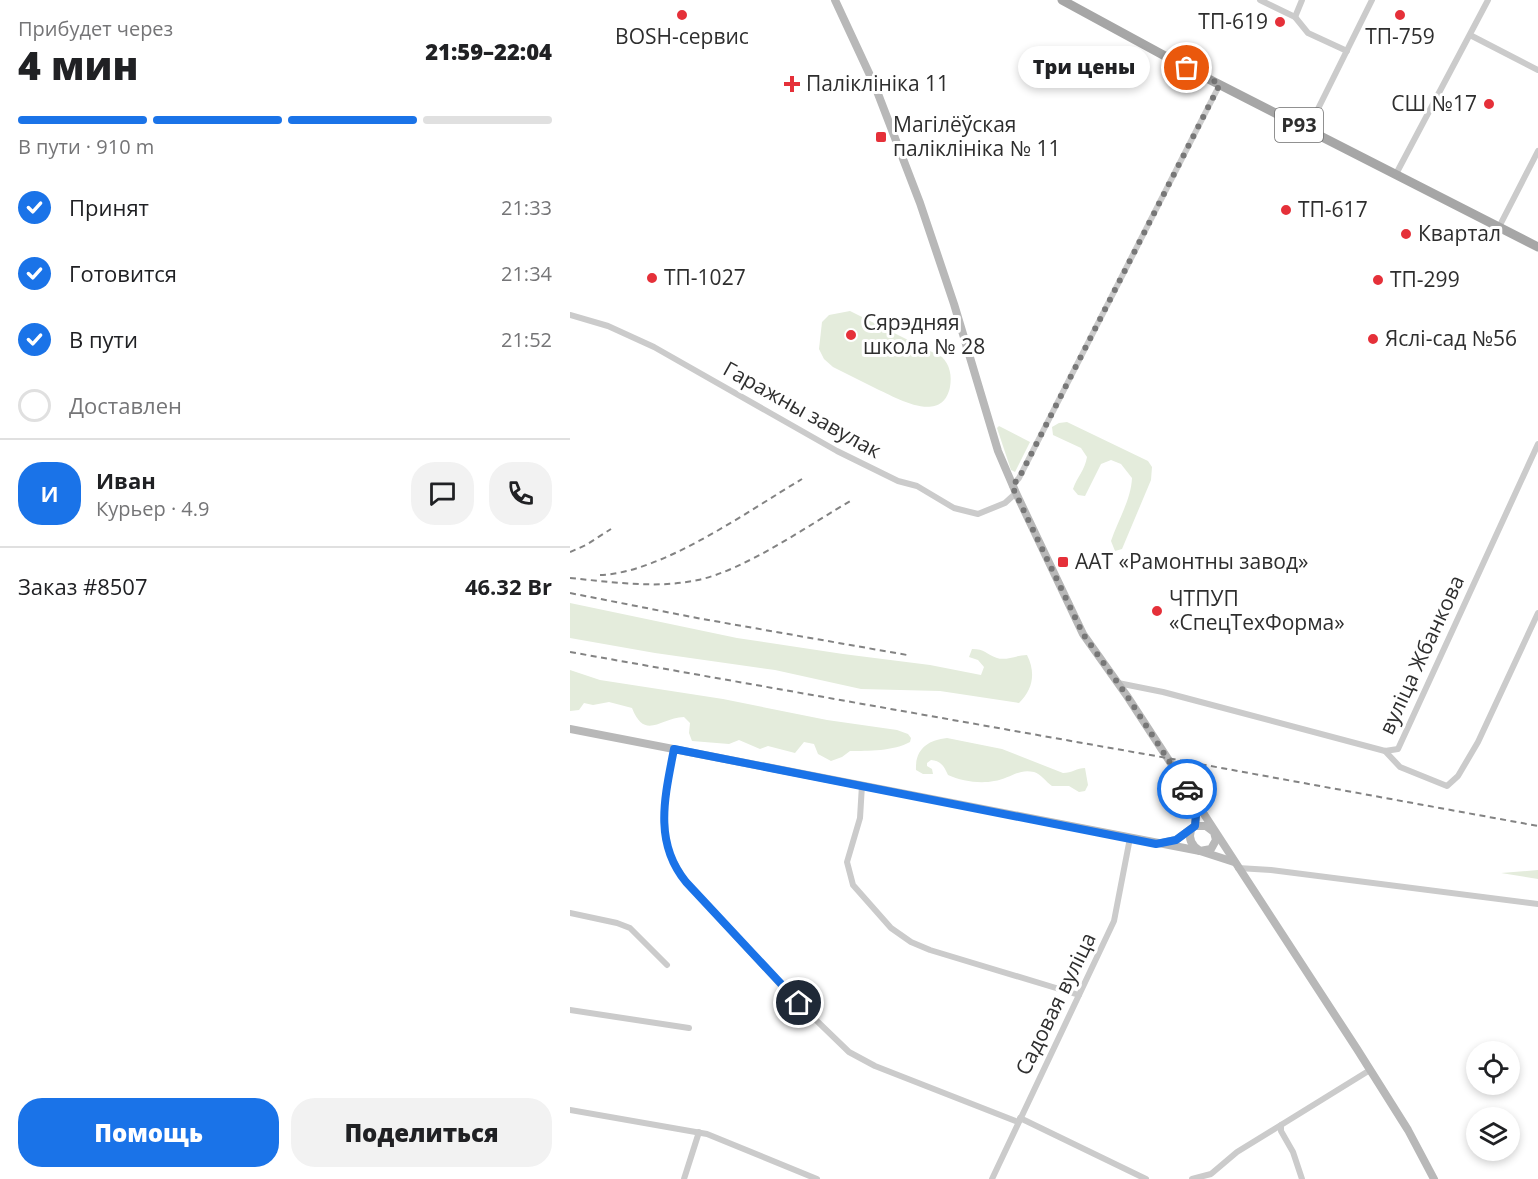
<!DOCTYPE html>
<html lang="ru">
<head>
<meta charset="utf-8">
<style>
	body { margin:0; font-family:"Open Sans",sans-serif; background:#f2f2f2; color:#202124; height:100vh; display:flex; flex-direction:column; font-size:22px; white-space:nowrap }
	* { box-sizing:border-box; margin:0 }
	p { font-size:20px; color:#757577 }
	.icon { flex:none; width:33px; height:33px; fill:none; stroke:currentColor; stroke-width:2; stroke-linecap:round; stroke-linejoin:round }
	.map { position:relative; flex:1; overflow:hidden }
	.side { display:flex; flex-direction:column; background:#fff; width:570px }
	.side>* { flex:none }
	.buttons { position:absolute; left:896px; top:1041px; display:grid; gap:12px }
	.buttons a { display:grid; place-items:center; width:54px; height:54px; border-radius:50%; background:#fff; box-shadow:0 3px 9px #0003; font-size:30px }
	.pin { position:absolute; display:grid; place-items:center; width:51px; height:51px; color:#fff; margin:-26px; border:3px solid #fff; border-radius:50%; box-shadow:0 2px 6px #0007 }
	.courier { position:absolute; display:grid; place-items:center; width:60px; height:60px; margin:-30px; border:4px solid #1a73e8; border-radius:50%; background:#fff; color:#222; box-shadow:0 2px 8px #0007 }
	.bubble { position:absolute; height:42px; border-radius:21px; background:#fff; box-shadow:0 3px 9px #0003; font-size:20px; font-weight:800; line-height:42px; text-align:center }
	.summary em { font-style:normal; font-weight:800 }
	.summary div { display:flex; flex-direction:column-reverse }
	.summary { display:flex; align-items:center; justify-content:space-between; height:102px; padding:0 18px }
	h1 { font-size:39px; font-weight:800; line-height:45px }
	.bar { display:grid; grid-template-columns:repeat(4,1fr); gap:9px 6px; align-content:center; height:72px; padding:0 18px }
	.bar i { height:8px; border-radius:4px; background:#e0e0e0 }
	.bar .active { background:#1a73e8 }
	.bar p { grid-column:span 4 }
	.line { display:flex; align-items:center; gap:15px; padding:0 18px; border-top:2px solid #e0e0e0 }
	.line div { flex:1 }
	.round { display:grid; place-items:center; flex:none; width:63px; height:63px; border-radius:24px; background:#f2f2f2 }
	ol { padding:0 18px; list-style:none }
	li { display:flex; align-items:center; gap:18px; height:66px }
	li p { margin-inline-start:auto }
	li .icon { padding:6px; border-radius:50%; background:#1a73e8; color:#fff; stroke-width:4 }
	li:last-child { color:#757577 }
	li i { width:33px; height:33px; border:3px solid #e0e0e0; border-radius:50% }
	.action { display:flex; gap:12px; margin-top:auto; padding:12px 18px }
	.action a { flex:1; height:69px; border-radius:24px; background:#1a73e8; color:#fff; font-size:24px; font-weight:800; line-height:69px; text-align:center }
	.action a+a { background:#f2f2f2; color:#202124 }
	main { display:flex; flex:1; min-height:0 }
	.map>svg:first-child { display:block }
	.green { fill:#e4ecdc }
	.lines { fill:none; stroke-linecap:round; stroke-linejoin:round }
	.street { stroke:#cbcbcb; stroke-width:6 }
	.secondary { stroke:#b8b8b8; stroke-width:8 }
	.primary { stroke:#a6a6a6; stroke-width:9 }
	.rail { stroke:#838383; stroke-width:2; stroke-dasharray:6 4.5; stroke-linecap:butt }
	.done { stroke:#777; stroke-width:6; stroke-dasharray:0 10.8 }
	.route { stroke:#1a73e8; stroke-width:8 }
	.poi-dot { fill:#e53039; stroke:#fff; stroke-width:2 }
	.labels { text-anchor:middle; stroke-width:6; stroke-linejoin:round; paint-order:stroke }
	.shield { fill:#fff; stroke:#6d6d6d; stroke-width:1.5 }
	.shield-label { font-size:20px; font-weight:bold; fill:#2e2e2e }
	.poi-label { font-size:21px; fill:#2e2e2e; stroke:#fff; text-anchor:start }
	.street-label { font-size:21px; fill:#2e2e2e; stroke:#fff }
</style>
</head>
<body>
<main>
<section class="side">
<div class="summary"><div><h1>4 мин</h1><p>Прибудет через</p></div><em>21:59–22:04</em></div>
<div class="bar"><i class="active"></i><i class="active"></i><i class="active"></i><i></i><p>В пути · 910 m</p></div>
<ol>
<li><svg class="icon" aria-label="check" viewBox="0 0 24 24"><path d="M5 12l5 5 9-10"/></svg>Принят<p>21:33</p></li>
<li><svg class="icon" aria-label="check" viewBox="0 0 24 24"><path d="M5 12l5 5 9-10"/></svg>Готовится<p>21:34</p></li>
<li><svg class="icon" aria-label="check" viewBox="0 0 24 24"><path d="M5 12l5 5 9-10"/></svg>В пути<p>21:52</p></li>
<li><i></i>Доставлен</li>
</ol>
<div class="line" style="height:108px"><b class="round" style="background:#1a73e8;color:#fff">И</b><div><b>Иван</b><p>Курьер · 4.9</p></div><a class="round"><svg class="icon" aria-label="chat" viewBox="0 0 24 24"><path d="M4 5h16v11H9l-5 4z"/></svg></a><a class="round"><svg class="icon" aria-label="phone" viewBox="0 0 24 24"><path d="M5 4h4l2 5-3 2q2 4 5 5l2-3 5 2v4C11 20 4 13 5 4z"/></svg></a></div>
<div class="line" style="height:78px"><div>Заказ #8507</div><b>46.32 Br</b></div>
<div class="action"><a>Помощь</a><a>Поделиться</a></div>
</section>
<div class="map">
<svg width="968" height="1179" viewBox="0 0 968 1179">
	<rect width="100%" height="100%" fill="#fff"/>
	<g class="green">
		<path d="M 280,311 L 372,357 C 380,365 382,376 380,387 C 372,426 325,397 305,388 C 291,381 277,374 263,367 L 254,359 L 249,349 L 252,322 L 259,315 Z"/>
		<path d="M 497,422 L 578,461 L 582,467 L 581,480 L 552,549 L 545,551 L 541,541 C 548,520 561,500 562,478 L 551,464 L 541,460 L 531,464 L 515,496 L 508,495 L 503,489 C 507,477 515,470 517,457 L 511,448 L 483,435 L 482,427 L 489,423 Z"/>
		<path d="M 429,426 L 460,442 L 445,472 L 441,470 L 427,428 Z"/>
		<path d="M 0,603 L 167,638 L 273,654 L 360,665 L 411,675 L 414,667 L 408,660 L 399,657 L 402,649 C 415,649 416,654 427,658 C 436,661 447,655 457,655 C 466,673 463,689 449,703 L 370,691 L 291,689 L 205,670 L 85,653 L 0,638 Z"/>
		<path d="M 0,670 L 30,680 L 153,699 L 257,720 L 327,730 L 338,734 L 341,738 L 340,742 C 324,751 298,751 280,751 L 272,757 L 261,761 L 248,754 L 244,744 L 234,742 L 225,753 L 198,746 L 190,749 L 169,740 L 159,744 L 122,741 L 119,733 L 120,723 L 114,717 C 90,718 75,741 62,708 L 39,702 L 23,705 L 14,703 L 9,710 L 0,711 Z"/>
		<path d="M 377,738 L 432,749 L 493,773 C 502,773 507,768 515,768 L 518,785 L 515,791 L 509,792 L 499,786 L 482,786 C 476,782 471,774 464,772 C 448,768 440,779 424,781 C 410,784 391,781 378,775 C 374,766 371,761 361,760 L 357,763 L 357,766 L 362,769 L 363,774 L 353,774 L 346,770 C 345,749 358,740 377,738 Z"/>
		<path d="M 968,870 L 968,879 L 931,873 Z"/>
	</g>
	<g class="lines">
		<g class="street">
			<path d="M 690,0 L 725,17 L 738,33 L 777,51"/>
			<path d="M 725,17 L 732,0"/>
			<path d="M 900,35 L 968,70"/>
			<path d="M 738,129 L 802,0"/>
			<path d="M 826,174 L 918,0"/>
			<path d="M 929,227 L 968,151"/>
			<path d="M 0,315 L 38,326 L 84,347 L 267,451 L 328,481 L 347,486 L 384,508 L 408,514 L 435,503 L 446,493"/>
			<path d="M 442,486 L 449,478 L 650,84"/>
			<path d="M 548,683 L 593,692 L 815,751 L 828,749 L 968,444"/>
			<path d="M 104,749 L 94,805 L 94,828 L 100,855 L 116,882 L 216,991 L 279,1052 L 305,1066 L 448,1122"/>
			<path d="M 815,751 L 830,767 L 877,786 L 888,776 L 908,742 L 968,613"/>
			<path d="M 292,785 L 290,818 L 277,862 L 283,885 L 321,928 L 341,942 L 360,950 L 509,995"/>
			<path d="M 668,868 L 701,870 L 968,904"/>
			<path d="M 0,913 L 47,923 L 60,928 L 97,965"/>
			<path d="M 0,1010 L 119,1028"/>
			<path d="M 0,1110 L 137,1134 L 247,1179"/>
			<path d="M 450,1118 L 576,1179"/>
			<path d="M 114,1179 L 129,1132"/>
			<path d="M 422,1179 L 544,921 L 560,838"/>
			<path d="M 622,1179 L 641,1174 L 667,1152 L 711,1125"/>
			<path d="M 732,1179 L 723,1152 L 711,1131 L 711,1125 L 800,1070"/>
		</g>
		<g class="secondary">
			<path d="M 265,0 L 305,86 L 350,203 L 384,304 L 428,451 L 446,493 L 513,634 L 557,696 L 787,1049 L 838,1130 L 864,1179"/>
			<path d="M 0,729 L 630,851 L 664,862"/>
			<path d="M 621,830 C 618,839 622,846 630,851 L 641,849 L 646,840 L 644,832 L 636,826 L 625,826"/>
			<path d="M 592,843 L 606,840 L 625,826 L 627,805"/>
		</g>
		<path class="primary" d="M 492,0 L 617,68 L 968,247"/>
		<g class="rail">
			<path d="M 0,552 L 16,545 L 41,529"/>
			<path d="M 30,575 C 92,573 178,511 232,479"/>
			<path d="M 0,578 C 42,582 86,589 128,580 C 175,570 239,525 282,500"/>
			<path d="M 0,593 L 127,618 L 337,655"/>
			<path d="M 0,652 L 597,758 L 968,826"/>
		</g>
	</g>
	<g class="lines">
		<path class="done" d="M 617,789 L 557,696 L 513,634 L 442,486 L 449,478 L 650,84 L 617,68"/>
		<path class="route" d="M 229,1003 L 116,882 C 83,842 95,796 104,749 L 586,844 L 606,840 L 625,826 L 627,804 L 617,789"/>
	</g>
	<g class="poi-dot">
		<circle cx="112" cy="15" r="6"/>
		<circle cx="830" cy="15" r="6"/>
		<circle cx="710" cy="22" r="6"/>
		<path d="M219 75h6v6h6v6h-6v6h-6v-6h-6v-6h6z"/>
		<circle cx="919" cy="104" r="6"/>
		<rect x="305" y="131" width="12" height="12" rx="3"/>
		<circle cx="716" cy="210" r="6"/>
		<circle cx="836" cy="234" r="6"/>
		<circle cx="82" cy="278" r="6"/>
		<circle cx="808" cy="280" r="6"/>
		<circle cx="281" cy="335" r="6"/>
		<circle cx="803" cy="339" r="6"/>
		<rect x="487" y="556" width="12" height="12" rx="3"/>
		<circle cx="587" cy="611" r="6"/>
	</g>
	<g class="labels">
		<rect class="shield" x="705" y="108" width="48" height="34" rx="4.5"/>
		<g class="shield-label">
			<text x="729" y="132">Р93</text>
		</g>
		<g class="poi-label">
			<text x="698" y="29" text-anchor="end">ТП-619</text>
			<text x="112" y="44" text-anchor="middle">BOSH-сервис</text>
			<text x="830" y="44" text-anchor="middle">ТП-759</text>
			<text x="236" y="91">Паліклініка 11</text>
			<text x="907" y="111" text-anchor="end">СШ №17</text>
			<text x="323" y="132">Магілёўская<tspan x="323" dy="24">паліклініка № 11</tspan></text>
			<text x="728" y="217">ТП-617</text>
			<text x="848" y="241">Квартал</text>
			<text x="94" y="285">ТП-1027</text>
			<text x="820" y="287">ТП-299</text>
			<text x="293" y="330">Сярэдняя<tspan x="293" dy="24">школа № 28</tspan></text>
			<text x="815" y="346">Яслі-сад №56</text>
			<text x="505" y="569">ААТ «Рамонтны завод»</text>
			<text x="599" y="606">ЧТПУП<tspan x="599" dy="24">«СпецТехФорма»</tspan></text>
		</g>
		<g class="street-label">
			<text transform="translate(232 410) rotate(29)" y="7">Гаражны завулак</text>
			<text transform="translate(852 655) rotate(-65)" y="7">вуліца Жбанкова</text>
			<text transform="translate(486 1004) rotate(-64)" y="7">Садовая вуліца</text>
		</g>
	</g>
</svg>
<div class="buttons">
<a><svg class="icon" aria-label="locate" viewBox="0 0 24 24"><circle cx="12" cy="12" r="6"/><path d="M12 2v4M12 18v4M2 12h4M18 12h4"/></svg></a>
<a><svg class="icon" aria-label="layers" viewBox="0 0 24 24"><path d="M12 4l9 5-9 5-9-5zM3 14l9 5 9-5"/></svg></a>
</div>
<div class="pin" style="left:617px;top:68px;background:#ea580c"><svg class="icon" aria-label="bag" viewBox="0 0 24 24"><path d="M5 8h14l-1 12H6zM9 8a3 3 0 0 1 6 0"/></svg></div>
<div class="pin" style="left:229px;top:1003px;background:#1f2937"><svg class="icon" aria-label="home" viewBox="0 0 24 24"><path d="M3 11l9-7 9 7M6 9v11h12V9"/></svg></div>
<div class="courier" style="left:617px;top:789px"><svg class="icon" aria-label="car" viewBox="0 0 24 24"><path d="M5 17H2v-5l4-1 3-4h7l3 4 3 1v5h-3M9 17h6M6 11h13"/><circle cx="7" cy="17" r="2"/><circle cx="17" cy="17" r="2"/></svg></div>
<div class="bubble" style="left:448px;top:46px;width:132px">Три цены</div>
</div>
</main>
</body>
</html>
